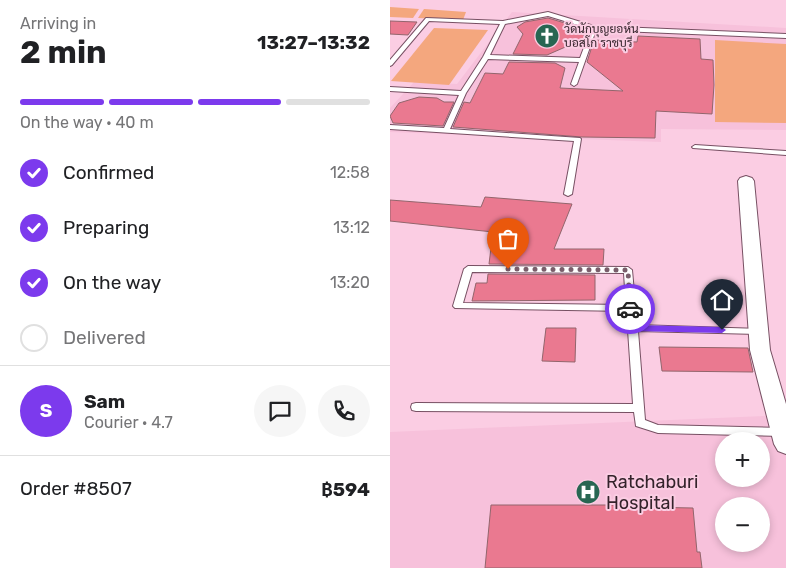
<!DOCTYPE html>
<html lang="en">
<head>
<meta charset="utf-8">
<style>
	body { margin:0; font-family:Rubik,Sarabun,sans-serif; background:#f6f6f6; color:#202124; height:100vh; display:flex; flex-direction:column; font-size:19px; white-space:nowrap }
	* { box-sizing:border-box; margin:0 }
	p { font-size:16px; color:#757577 }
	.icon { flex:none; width:28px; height:28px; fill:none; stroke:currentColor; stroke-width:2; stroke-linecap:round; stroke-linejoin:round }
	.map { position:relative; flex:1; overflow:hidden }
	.side { display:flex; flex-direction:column; background:#fff; width:390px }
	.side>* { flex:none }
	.controls { position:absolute; left:325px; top:432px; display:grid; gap:10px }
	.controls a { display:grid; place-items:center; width:55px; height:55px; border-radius:50%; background:#fff; box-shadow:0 2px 8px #0003; font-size:25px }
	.pin { position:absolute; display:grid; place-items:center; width:42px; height:42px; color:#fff; margin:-51px -21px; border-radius:50% 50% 50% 0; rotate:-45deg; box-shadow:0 0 5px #0007 }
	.pin .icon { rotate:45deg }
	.courier { position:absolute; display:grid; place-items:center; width:50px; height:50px; margin:-25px; border:4px solid #7c3aed; border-radius:50%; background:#fff; color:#222; box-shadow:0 1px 6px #0007 }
	.summary em { font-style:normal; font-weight:700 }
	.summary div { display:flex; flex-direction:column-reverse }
	.summary { display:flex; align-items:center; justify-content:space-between; height:85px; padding:0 20px }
	h1 { font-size:32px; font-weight:700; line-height:38px }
	.bar { display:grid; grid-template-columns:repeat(4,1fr); gap:8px 5px; align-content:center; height:60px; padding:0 20px }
	.bar i { height:6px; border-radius:4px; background:#e0e0e0 }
	.bar .active { background:#7c3aed }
	.bar p { grid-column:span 4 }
	.line { display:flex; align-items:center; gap:12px; padding:0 20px; border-top:1px solid #e0e0e0 }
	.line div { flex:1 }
	.round { display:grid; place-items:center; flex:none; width:52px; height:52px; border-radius:26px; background:#f6f6f6 }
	ol { padding:0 20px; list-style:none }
	li { display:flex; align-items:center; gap:15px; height:55px }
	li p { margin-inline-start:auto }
	li .icon { padding:5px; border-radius:50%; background:#7c3aed; color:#fff; stroke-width:4 }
	li:last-child { color:#757577 }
	li i { width:28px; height:28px; border:2px solid #e0e0e0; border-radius:50% }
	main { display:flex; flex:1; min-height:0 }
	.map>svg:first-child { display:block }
	.built { fill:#f7c1db; fill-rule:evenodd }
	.green { fill:#f4a77e }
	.building { fill:#ea7990; stroke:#92656c }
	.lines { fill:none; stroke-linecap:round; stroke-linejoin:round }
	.lane-casing { stroke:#775063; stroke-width:2 }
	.street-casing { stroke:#775063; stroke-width:2 }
	.lane { fill:#fff; fill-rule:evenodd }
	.street { fill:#fff; fill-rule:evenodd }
	.route { fill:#7c3aed }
	.done { stroke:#7a5e6b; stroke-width:5; stroke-dasharray:0 9 }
	.labels { text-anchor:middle; stroke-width:4; stroke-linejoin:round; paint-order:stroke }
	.far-poi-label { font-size:12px; fill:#34232b; stroke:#fbcde3; text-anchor:start }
	.near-poi-label { font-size:18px; fill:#34232b; stroke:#fbcde3; text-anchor:start }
</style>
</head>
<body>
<main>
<section class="side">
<div class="summary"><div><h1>2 min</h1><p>Arriving in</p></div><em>13:27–13:32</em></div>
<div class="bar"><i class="active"></i><i class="active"></i><i class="active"></i><i></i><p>On the way · 40 m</p></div>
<ol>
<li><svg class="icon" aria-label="check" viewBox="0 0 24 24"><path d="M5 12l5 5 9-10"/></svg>Confirmed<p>12:58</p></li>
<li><svg class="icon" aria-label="check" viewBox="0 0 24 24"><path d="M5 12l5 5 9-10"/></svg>Preparing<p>13:12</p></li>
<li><svg class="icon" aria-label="check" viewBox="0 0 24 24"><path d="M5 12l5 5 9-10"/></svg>On the way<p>13:20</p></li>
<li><i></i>Delivered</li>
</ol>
<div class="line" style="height:90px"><b class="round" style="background:#7c3aed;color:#fff">S</b><div><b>Sam</b><p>Courier · 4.7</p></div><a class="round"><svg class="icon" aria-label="chat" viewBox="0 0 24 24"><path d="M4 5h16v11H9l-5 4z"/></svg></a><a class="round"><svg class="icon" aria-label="phone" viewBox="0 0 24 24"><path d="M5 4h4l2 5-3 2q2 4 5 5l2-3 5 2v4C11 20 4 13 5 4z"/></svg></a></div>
<div class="line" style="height:65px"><div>Order #8507</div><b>฿594</b></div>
</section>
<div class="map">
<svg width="396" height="568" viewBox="0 0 396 568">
	<rect width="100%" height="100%" fill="#fbcde3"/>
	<g class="built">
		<path d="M 122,12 L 396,28 L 396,130 L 271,129 L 271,142 L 0,132 L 0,108 L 24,82 L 67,84 Z"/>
		<path d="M 396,415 L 396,568 L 0,568 L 0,432 ZM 334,441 L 371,441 L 371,479 L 334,479 ZM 334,506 L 371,506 L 371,544 L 334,544 Z"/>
	</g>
	<g class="green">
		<path d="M 0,7 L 29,9 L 23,18 L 0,17 Z"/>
		<path d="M 34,9 L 76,12 L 73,20 L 28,18 Z"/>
		<path d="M 44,28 L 98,30 L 59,85 L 1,81 Z"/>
		<path d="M 325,40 L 396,44 L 396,123 L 325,122 Z"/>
	</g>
	<g class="building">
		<path d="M 158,18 L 185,26 L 196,38 L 157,55 L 123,54 L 133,34 L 127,27 L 135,22 Z"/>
		<path d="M 0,21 L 27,22 L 18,35 L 0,34 Z"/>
		<path d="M 248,36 L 310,39 L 311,59 L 323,60 L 324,85 L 322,114 L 266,111 L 265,138 L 192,137 L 63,127 L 74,102 L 80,103 L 95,73 L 113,74 L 119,62 L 165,63 L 175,68 L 170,88 L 233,91 L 197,62 L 204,40 L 247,42 Z"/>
		<path d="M 29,97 L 47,98 L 54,102 L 64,102 L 53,126 L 3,123 L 0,116 L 9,103 Z"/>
		<path d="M 95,197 L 182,204 L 164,249 L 214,249 L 213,265 L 99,264 L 103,232 L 0,221 L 0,200 L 91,207 Z"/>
		<path d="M 98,274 L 205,275 L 205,300 L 82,301 L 86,283 L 97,283 Z"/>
		<path d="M 156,328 L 186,328 L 185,362 L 152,361 Z"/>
		<path d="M 269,347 L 358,348 L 363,372 L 272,371 Z"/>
		<path d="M 237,503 L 252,503 L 252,507 L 303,508 L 307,552 L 310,552 L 312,568 L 95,568 L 101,505 L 237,505 Z"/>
	</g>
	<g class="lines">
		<defs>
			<g id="lane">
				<path d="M 158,12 L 204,26 L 396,34 L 396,38 L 206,30 L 187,84 L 184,86 L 181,84 L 189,62 L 98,59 L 76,93 L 60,129 L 190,138 L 191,139 L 182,194 L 178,196 L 174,194 L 184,141 L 0,129 L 0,125 L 54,128 L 69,95 L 0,91 L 0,87 L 71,91 L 93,57 L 110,24 L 39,21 L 2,65 L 0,66 L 0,60 L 36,18 L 113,21 ZM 158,16 L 201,29 L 190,58 L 100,55 L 115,24 Z"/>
				<path d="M 305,145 L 396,151 L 396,155 L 303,148 L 302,147 Z"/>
				<path d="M 78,266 L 238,267 L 242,270 L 247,325 L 371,329 L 373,331 L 371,333 L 368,334 L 248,331 L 255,420 L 268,425 L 392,428 L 396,429 L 396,435 L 392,436 L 268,433 L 246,426 L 244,412 L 26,411 L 22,410 L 21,407 L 22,404 L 26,403 L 243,404 L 238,330 L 236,328 L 238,326 L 237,311 L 65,308 L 63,306 L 74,269 ZM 82,272 L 234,273 L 236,305 L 73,303 Z"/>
			</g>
			<path id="street" d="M 356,176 L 362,178 L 364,181 L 380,350 L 396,404 L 396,454 L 388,451 L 384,444 L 360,350 L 348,181 L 350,178 Z"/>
		</defs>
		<use href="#lane" class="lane-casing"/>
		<use href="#street" class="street-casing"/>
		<use href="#lane" class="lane"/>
		<use href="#street" class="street"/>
	</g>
	<path class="route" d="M 240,306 L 244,309 L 245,325 L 332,327 L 336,330 L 332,333 L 241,331 L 237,328 L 236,309 Z"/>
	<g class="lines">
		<path class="done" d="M 118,269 L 238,270 L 240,309"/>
	</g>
	<defs>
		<symbol id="church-disc" viewBox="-11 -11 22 22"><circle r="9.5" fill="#286652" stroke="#fbcde3"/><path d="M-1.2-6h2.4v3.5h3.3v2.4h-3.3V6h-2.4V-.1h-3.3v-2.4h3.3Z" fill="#fff"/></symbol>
		<symbol id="hospital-disc" viewBox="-11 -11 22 22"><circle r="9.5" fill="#286652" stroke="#fbcde3"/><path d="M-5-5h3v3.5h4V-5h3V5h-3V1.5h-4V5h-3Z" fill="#fff"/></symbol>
	</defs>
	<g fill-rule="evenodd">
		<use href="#church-disc" x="143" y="22" width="28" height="28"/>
		<use href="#hospital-disc" x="184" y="478" width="28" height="28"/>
	</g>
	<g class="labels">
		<g class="far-poi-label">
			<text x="174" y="33">วัดนักบุญยอห์น<tspan x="174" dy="14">บอสโก ราชบุรี</tspan></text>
		</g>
		<g class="near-poi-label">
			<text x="216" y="488">Ratchaburi<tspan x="216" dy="21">Hospital</tspan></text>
		</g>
	</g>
</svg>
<div class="controls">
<a>+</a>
<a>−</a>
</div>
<div class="pin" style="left:118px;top:269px;background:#ea580c"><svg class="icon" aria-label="bag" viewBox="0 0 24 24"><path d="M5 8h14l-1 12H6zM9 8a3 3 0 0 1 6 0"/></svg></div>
<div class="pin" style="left:332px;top:330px;background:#1f2937"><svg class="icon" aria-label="home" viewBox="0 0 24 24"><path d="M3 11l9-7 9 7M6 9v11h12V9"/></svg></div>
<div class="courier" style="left:240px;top:309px"><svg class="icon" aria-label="car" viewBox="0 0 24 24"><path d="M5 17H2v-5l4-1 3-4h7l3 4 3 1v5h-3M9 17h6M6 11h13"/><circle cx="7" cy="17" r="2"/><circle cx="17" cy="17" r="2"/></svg></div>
</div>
</main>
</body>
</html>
